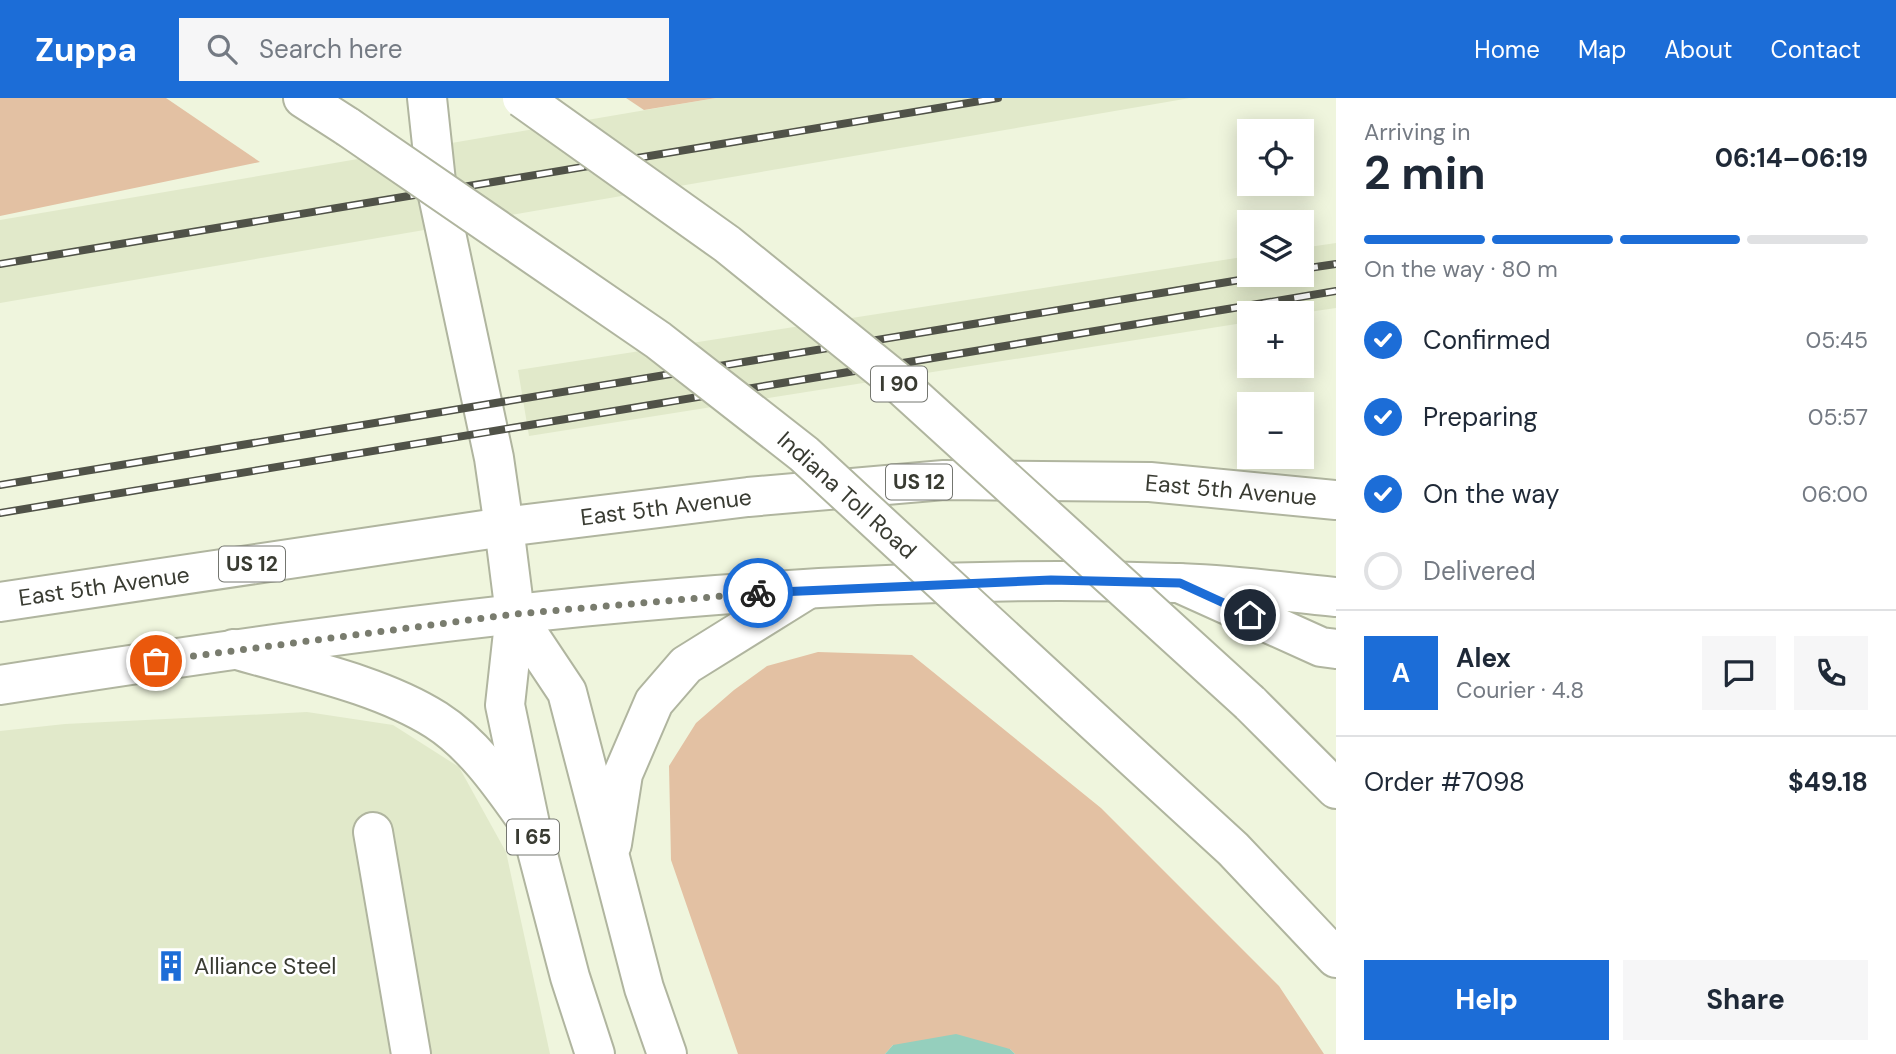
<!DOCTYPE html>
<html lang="en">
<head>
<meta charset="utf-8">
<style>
	body { margin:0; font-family:"DM Sans",sans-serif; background:#f6f6f7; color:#1f2937; height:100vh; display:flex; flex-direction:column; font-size:26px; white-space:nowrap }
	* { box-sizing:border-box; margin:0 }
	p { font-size:23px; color:#747a83 }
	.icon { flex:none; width:38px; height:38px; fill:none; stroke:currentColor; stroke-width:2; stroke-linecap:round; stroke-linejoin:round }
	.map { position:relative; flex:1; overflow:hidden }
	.panel { display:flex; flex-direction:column; background:#fff; width:560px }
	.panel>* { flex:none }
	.controls { position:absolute; left:1237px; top:21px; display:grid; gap:14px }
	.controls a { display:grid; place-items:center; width:77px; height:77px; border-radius:0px; background:#fff; box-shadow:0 4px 18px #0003; font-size:35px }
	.pin { position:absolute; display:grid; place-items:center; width:60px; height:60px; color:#fff; margin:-30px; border:4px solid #fff; border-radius:50%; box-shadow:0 2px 7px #0007 }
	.courier { position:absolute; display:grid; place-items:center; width:70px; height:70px; margin:-35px; border:5px solid #1c6dd7; border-radius:50%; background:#fff; color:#222; box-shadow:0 2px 9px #0007 }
	.headline em { font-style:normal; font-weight:700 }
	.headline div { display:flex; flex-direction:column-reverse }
	.headline { display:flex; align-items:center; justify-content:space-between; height:119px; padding:0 28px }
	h1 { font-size:46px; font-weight:700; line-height:52px }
	.bar { display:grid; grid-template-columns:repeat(4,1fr); gap:10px 7px; align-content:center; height:84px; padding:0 28px }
	.bar i { height:9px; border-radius:5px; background:#e0e1e3 }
	.bar .on { background:#1c6dd7 }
	.bar p { grid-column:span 4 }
	.line { display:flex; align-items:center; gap:18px; padding:0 28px; border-top:2px solid #e0e1e3 }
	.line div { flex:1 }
	.round { display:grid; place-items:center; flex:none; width:74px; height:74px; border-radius:0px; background:#f6f6f7 }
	ol { padding:0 28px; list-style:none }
	li { display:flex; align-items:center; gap:21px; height:77px }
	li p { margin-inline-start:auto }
	li .icon { padding:7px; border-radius:50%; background:#1c6dd7; color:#fff; stroke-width:4 }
	li:last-child { color:#747a83 }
	li i { width:38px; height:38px; border:4px solid #e0e1e3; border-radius:50% }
	.button { display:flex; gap:14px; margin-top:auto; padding:14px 28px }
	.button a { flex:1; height:80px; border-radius:0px; background:#1c6dd7; color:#fff; font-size:28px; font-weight:700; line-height:80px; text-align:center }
	.button a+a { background:#f6f6f7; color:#1f2937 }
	header { display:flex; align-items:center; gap:42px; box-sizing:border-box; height:98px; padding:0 35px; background:#1c6dd7; color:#fff }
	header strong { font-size:33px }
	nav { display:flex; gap:38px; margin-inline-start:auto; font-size:24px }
	.search { width:490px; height:63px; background:#f6f6f7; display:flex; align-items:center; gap:18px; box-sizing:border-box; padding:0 24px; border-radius:0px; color:#747a83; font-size:26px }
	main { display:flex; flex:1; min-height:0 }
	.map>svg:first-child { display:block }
	.built { fill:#e1e9ca }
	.green { fill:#e3c1a3 }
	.water { fill:#95cfbd }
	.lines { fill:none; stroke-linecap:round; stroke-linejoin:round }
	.minor-casing { stroke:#b0b59f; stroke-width:42 }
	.major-casing { stroke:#b0b59f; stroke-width:42 }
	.highway-casing { stroke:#b0b59f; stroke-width:42 }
	.minor { stroke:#fff; stroke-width:38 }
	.major { stroke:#fff; stroke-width:38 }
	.highway { stroke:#fff; stroke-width:38 }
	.rail-casing { stroke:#505248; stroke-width:8 }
	.rail { stroke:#fff; stroke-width:5; stroke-dasharray:16; stroke-linecap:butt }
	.highway-bridge-casing { stroke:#b0b59f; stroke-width:42; stroke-linecap:butt }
	.highway-bridge { stroke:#fff; stroke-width:38 }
	.done { stroke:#797c6e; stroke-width:7; stroke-dasharray:0 12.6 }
	.route { stroke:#1c6dd7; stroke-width:9 }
	.labels { text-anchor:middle; stroke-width:5; stroke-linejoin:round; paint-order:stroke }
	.shield { fill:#fff; stroke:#747670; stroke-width:2 }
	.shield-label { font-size:21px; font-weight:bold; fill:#393b32 }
	.street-label { font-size:23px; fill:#393b32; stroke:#fff }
	.poi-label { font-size:23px; fill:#393b32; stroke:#fff; text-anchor:start }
</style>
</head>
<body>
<header>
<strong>Zuppa</strong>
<div class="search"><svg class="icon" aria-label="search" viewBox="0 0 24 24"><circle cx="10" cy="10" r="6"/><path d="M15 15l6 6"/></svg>Search here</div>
<nav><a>Home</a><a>Map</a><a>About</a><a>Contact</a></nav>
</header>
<main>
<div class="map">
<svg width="1336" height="956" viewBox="0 0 1336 956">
	<rect width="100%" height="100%" fill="#eff5dd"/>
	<g class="built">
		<path d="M 716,0 L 1190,0 L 0,205 L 0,122 Z"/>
		<path d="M 1336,145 L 1336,210 L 1302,215 L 1250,215 L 1249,224 L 529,338 L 518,272 L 1249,158 L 1250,177 L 1302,177 L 1302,150 Z"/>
		<path d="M 307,614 L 393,627 L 459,669 L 506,754 L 550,956 L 0,956 L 0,633 L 65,626 Z"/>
	</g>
	<g class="green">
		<path d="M 0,0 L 166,0 L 260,64 L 0,118 Z"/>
		<path d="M 626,0 L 716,0 L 644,12 Z"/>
		<path d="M 818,554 L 912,557 L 1101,710 L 1279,888 L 1324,956 L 1015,956 L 1010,951 L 893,947 L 885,956 L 738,956 L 671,762 L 669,668 L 696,625 L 734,592 L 767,568 Z"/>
	</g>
	<path class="water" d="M 956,936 L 1010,951 L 1015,956 L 885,956 L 893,947 Z"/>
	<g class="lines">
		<defs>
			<g id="minor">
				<path d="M 427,0 L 437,93 L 494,360 L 504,429"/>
				<path d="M 373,734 L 411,956"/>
			</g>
			<g id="major">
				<path d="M 0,504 L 504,429 L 748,399 L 944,382 L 1150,384 L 1336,402"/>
				<path d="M 0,587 C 384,527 785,472 1175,485 C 1228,486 1283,494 1336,499"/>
			</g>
			<g id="highway">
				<path d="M 303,0 L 348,29"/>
				<path d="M 504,429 L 515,516 L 505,607 L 530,726 L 570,879 L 595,956"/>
				<path d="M 1179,485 L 1321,549 L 1336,551"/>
				<path d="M 515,516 L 567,594 L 644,890 L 667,956"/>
				<path d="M 234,551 C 299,570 379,586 436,622 C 472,645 499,683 523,717"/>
				<path d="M 1250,605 L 1336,691"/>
				<path d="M 1076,607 L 1233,751 L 1336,860"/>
				<path d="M 612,746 L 623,676 L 654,604 L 686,567 L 808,491"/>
			</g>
		</defs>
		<use href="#minor" class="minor-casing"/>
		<use href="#major" class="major-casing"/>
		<use href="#highway" class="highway-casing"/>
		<use href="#minor" class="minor"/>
		<use href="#major" class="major"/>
		<use href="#highway" class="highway"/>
		<defs>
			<g id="rail">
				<path d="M 0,166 L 998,0"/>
				<path d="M 1302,171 L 1336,166"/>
				<path d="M 0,387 L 1270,177"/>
				<path d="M 0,415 L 1336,193"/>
			</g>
		</defs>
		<use href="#rail" class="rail-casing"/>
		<use href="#rail" class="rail"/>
		<defs>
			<g id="highway-bridge">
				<path d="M 522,0 L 727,146 L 894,281 L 1250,605"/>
				<path d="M 348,29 L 658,242 L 804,356 L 1076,607"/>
			</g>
		</defs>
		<use href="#highway-bridge" class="highway-bridge-casing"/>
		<use href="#highway-bridge" class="highway-bridge"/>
	</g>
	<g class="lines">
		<path class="done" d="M 156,563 L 515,516 L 758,495"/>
		<path class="route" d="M 758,495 L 1051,482 L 1180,485 L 1250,517"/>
	</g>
	<defs>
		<symbol id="building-bare" viewBox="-9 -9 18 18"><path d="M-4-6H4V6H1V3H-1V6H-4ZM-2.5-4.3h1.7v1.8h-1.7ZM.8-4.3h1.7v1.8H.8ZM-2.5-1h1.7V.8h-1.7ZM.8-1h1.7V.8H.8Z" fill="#1c6dd7" stroke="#fff" stroke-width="2.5" paint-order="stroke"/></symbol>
	</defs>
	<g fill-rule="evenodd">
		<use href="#building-bare" x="149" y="846" width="44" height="44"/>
	</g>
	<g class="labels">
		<g class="shield">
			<rect x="871" y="268.5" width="56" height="35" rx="5"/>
			<rect x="886" y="366.5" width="66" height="35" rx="5"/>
			<rect x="219" y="448.5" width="66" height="35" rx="5"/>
			<rect x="507" y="721.5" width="52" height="35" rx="5"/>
		</g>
		<g class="shield-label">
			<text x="899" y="293">I 90</text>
			<text x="919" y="391">US 12</text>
			<text x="252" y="473">US 12</text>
			<text x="533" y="746">I 65</text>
		</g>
		<g class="street-label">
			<text transform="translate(1231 392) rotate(5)" y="8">East 5th Avenue</text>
			<text transform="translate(847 397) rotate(42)" y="8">Indiana Toll Road</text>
			<text transform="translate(666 409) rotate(-7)" y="8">East 5th Avenue</text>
			<text transform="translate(104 488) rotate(-8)" y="8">East 5th Avenue</text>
		</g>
		<g class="poi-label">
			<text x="194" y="876">Alliance Steel</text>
		</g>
	</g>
</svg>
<div class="controls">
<a><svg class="icon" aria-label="locate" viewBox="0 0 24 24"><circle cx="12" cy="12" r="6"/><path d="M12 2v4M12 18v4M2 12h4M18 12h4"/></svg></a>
<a><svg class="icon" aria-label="layers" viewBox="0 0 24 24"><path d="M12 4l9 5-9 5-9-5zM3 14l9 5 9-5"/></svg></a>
<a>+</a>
<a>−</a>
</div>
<div class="pin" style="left:156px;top:563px;background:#ea580c"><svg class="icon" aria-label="bag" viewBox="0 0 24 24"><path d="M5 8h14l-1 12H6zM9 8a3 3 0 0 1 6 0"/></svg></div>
<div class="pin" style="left:1250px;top:517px;background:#1f2937"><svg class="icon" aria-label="home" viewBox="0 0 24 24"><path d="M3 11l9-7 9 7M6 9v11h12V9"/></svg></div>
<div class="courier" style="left:758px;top:495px"><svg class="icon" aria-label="bike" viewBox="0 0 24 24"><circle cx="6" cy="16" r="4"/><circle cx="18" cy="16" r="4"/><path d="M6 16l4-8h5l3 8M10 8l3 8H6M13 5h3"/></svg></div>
</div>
<section class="panel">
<div class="headline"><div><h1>2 min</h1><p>Arriving in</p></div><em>06:14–06:19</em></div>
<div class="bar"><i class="on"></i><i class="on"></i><i class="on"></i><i></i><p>On the way · 80 m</p></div>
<ol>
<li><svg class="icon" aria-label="check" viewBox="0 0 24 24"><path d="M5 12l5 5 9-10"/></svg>Confirmed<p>05:45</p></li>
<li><svg class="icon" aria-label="check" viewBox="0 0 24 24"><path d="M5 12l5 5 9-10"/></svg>Preparing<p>05:57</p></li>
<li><svg class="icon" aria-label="check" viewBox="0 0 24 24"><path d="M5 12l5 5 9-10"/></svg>On the way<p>06:00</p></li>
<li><i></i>Delivered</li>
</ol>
<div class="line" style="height:126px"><b class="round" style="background:#1c6dd7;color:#fff">A</b><div><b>Alex</b><p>Courier · 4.8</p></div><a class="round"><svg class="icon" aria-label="chat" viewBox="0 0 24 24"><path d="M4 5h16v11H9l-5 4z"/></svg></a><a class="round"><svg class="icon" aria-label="phone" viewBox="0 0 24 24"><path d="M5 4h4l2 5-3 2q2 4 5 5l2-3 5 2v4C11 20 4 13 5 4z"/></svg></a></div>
<div class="line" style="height:91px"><div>Order #7098</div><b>$49.18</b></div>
<div class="button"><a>Help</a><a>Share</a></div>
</section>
</main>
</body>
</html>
